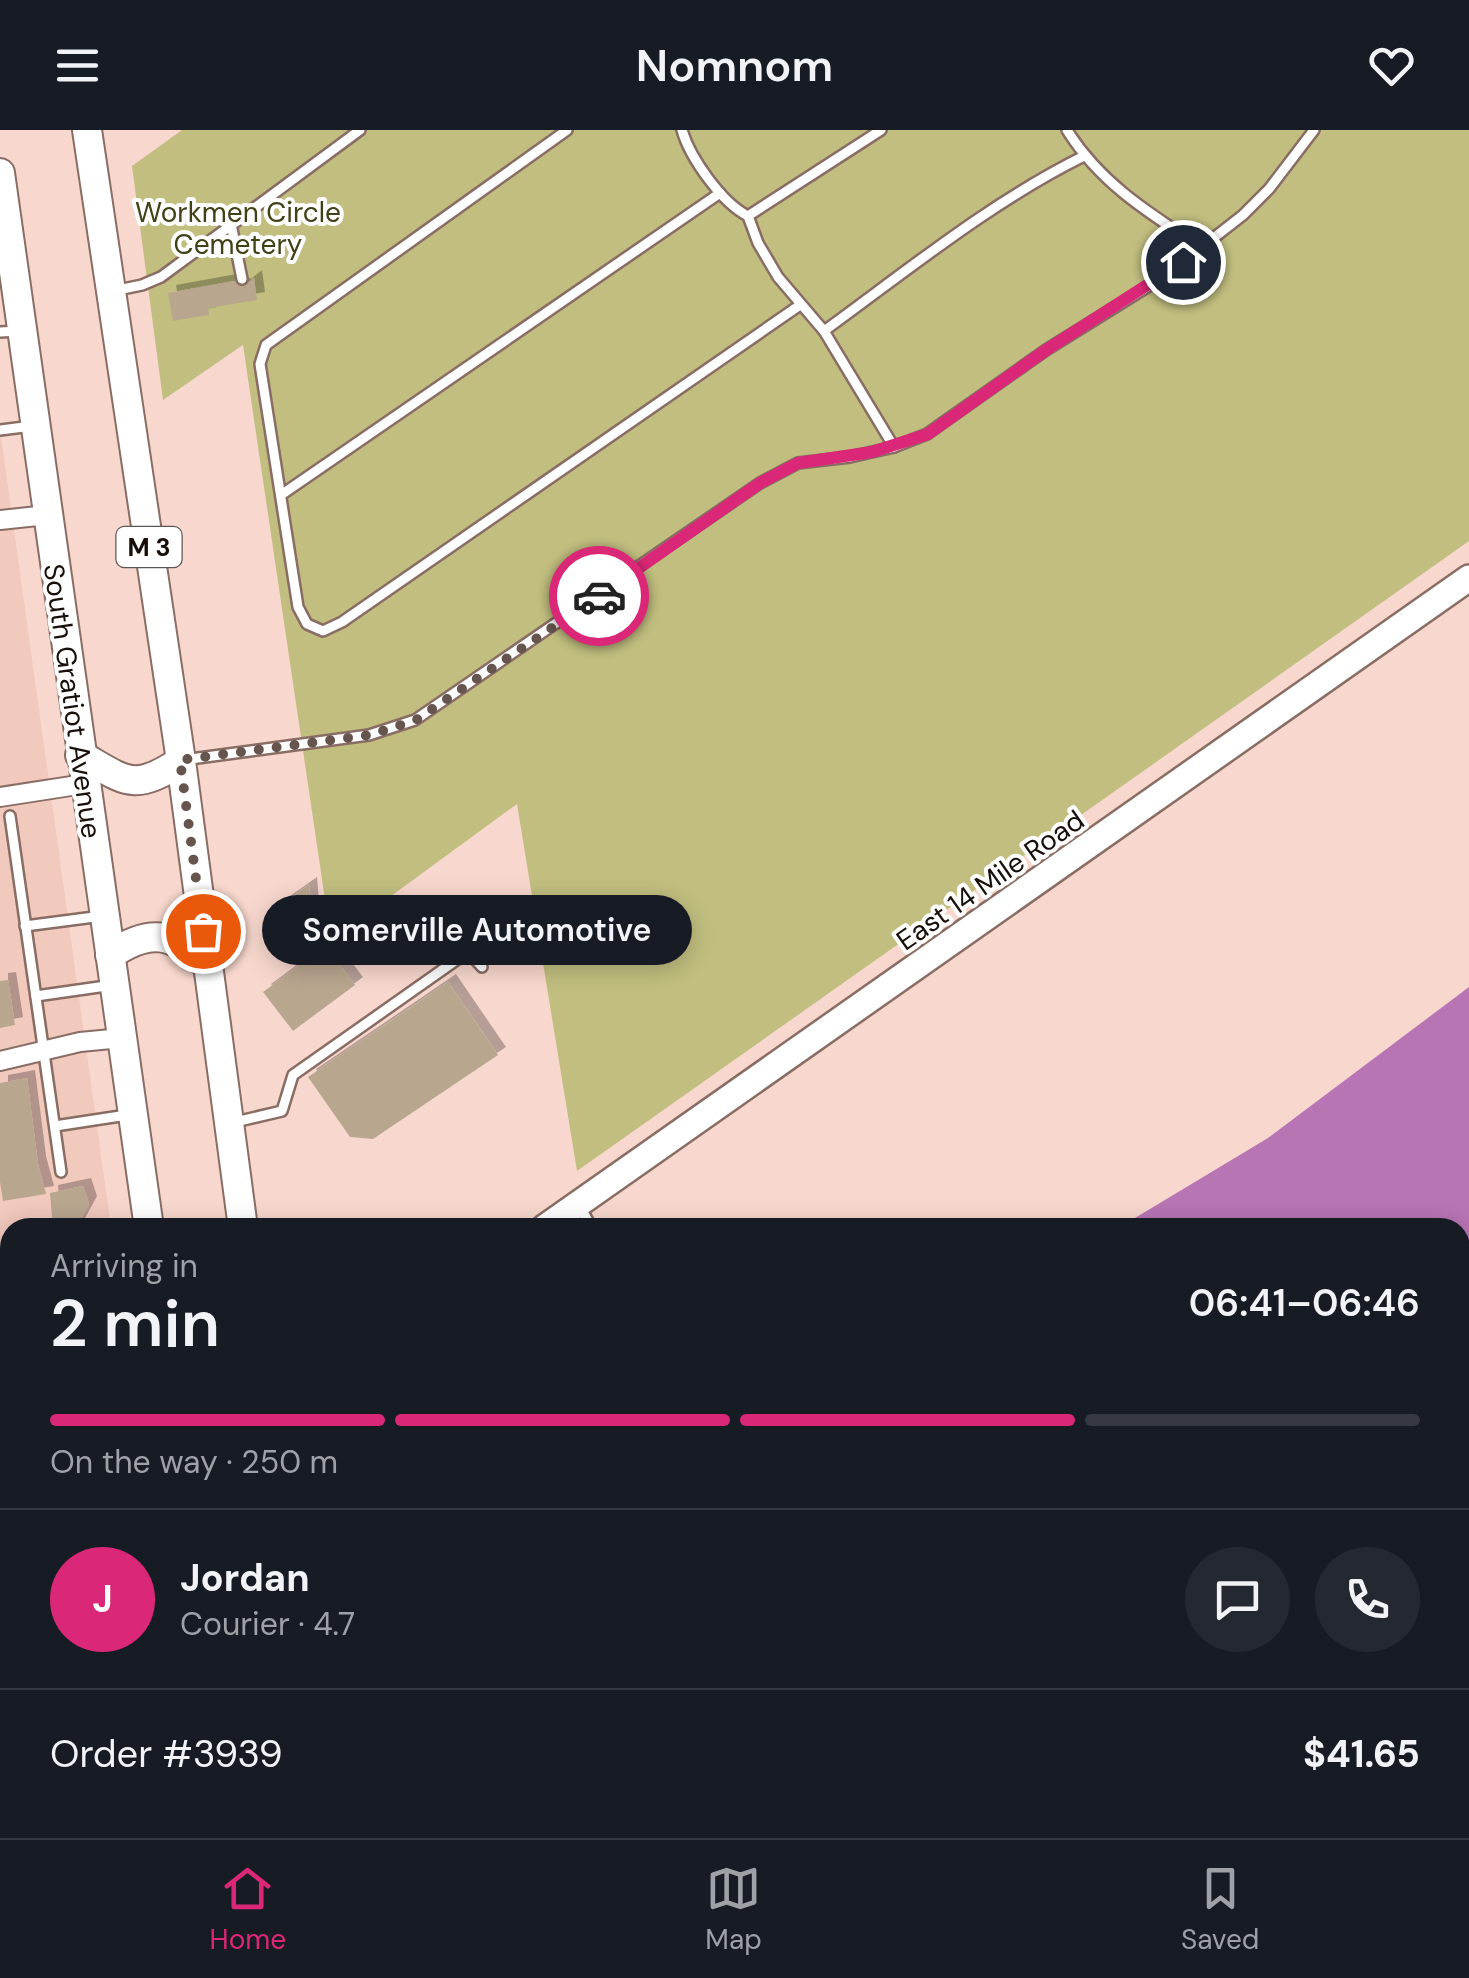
<!DOCTYPE html>
<html lang="en">
<head>
<meta charset="utf-8">
<style>
	body { margin:0; font-family:"DM Sans",sans-serif; background:#242831; color:#f1f3f6; height:100vh; display:flex; flex-direction:column; font-size:38px; white-space:nowrap }
	* { box-sizing:border-box; margin:0 }
	p { font-size:32px; color:#9ea1a6 }
	.icon { flex:none; width:55px; height:55px; fill:none; stroke:currentColor; stroke-width:2; stroke-linecap:round; stroke-linejoin:round }
	.map { position:relative; flex:1; overflow:hidden }
	.drawer { position:absolute; left:0px; top:1088px; width:1470px; height:622px; display:flex; flex-direction:column; background:#171b24; border-radius:30px 30px 0 0; box-shadow:0 5px 25px #0003 }
	.drawer>* { flex:none }
	.pin { position:absolute; display:grid; place-items:center; width:85px; height:85px; color:#fff; margin:-42px; border:5px solid #fff; border-radius:50%; box-shadow:0 2px 10px #0007 }
	.courier { position:absolute; display:grid; place-items:center; width:100px; height:100px; margin:-50px; border:8px solid #db2777; border-radius:50%; background:#fff; color:#222; box-shadow:0 2px 12px #0007 }
	.bubble { position:absolute; height:70px; border-radius:35px; background:#171b24; box-shadow:0 5px 25px #0003; font-size:32px; font-weight:600; line-height:70px; text-align:center }
	.summary em { font-style:normal; font-weight:600 }
	.summary div { display:flex; flex-direction:column-reverse }
	.summary { display:flex; align-items:center; justify-content:space-between; height:170px; padding:0 50px }
	h1 { font-size:65px; font-weight:600; line-height:75px }
	.bar { display:grid; grid-template-columns:repeat(4,1fr); gap:15px 10px; align-content:center; height:120px; padding:0 50px }
	.bar i { height:12px; border-radius:8px; background:#363941 }
	.bar .selected { background:#db2777 }
	.bar p { grid-column:span 4 }
	.line { display:flex; align-items:center; gap:25px; padding:0 50px; border-top:2px solid #363941 }
	.line div { flex:1 }
	.round { display:grid; place-items:center; flex:none; width:105px; height:105px; border-radius:52px; background:#242831 }
	header { display:flex; justify-content:space-between; align-items:center; height:130px; padding:0 50px; background:#171b24; font-size:45px; font-weight:600 }
	.menu { display:flex; justify-content:space-around; align-items:center; height:140px; border-top:2px solid #363941; background:#171b24; font-size:28px; color:#9ea1a6 }
	.menu a { display:grid; justify-items:center; gap:5px }
	.menu .selected { color:#db2777 }
	.map>svg:first-child { display:block }
	.built { fill:#f1c9bd }
	.green { fill:#c1be7f }
	.water { fill:#b875b4 }
	.building { fill:#b9a68f; filter:url(#shadow) }
	.lines { fill:none; stroke-linecap:round; stroke-linejoin:round }
	.service-casing { stroke:#896d64; stroke-width:14 }
	.minor-casing { stroke:#896d64; stroke-width:22 }
	.tertiary-casing { stroke:#896d64; stroke-width:28 }
	.secondary-casing { stroke:#896d64; stroke-width:30 }
	.primary-casing { stroke:#896d64; stroke-width:32 }
	.service { stroke:#fff; stroke-width:9 }
	.minor { stroke:#fff; stroke-width:18 }
	.tertiary { stroke:#fff; stroke-width:22 }
	.secondary { stroke:#fff; stroke-width:25 }
	.primary { stroke:#fff; stroke-width:28 }
	.done { stroke:#66554f; stroke-width:10; stroke-dasharray:0 18 }
	.route { stroke:#db2777; stroke-width:12 }
	.labels { text-anchor:middle; stroke-width:8; stroke-linejoin:round; paint-order:stroke }
	.shield { fill:#fff; stroke:#5d5654; stroke-width:2.5 }
	.shield-label { font-size:25px; font-weight:bold; fill:#180e0a }
	.park-label { font-size:28px; fill:#424017; stroke:#fff }
	.street-label { font-size:28px; fill:#180e0a; stroke:#fff }
</style>
</head>
<body>
<header><svg class="icon" aria-label="menu" viewBox="0 0 24 24"><path d="M4 6h16M4 12h16M4 18h16"/></svg>Nomnom<svg class="icon" aria-label="heart" viewBox="0 0 24 24"><path d="M12 20l-8-8c-3-5 5-10 8-4 3-6 11-1 8 4z"/></svg></header>
<div class="map">
<svg width="1469" height="1708" viewBox="0 0 1469 1708">
	<defs>
		<filter id="shadow"><feDropShadow dx="8" dy="-8" stdDeviation="0" flood-color="#0004"/></filter>
	</defs>
	<rect width="100%" height="100%" fill="#f8d8ce"/>
	<g class="built">
		<path d="M 0,299 L 111,1097 L 10,1098 L 10,1154 L 0,1119 Z"/>
		<path d="M 10,1192 L 10,1428 L 0,1425 L 0,1199 Z"/>
		<path d="M 10,1501 L 10,1700 L 199,1700 L 153,1708 L 0,1708 L 0,1509 Z"/>
	</g>
	<g class="green">
		<path d="M 182,0 L 1469,0 L 1469,411 L 577,1041 L 517,674 L 331,810 L 243,215 L 163,270 L 132,36 Z"/>
		<path d="M 371,1700 L 750,1700 L 753,1708 L 372,1708 Z"/>
	</g>
	<g class="water">
		<path d="M 1469,857 L 1469,1432 L 1460,1424 L 1460,1098 L 1120,1097 L 1268,1008 Z"/>
		<path d="M 832,1700 L 1224,1700 L 1199,1701 L 1190,1708 L 834,1708 Z"/>
	</g>
	<g class="building">
		<path d="M 254,148 L 257,170 L 208,178 L 209,185 L 173,191 L 168,163 L 234,151 L 243,157 Z"/>
		<path d="M 309,755 L 312,790 L 272,819 L 265,786 Z"/>
		<path d="M 325,816 L 355,855 L 293,901 L 263,862 Z"/>
		<path d="M 8,850 L 15,895 L 0,898 L 0,851 Z"/>
		<path d="M 448,852 L 498,925 L 373,1009 L 350,1007 L 308,947 Z"/>
		<path d="M 27,948 L 38,1034 L 46,1064 L 3,1071 L 0,1052 L 0,953 Z"/>
		<path d="M 83,1056 L 89,1074 L 76,1098 L 53,1098 L 50,1063 Z"/>
	</g>
	<g class="lines">
		<defs>
			<g id="service">
				<path d="M 567,0 L 266,215 L 260,234 L 298,477 L 307,494 L 323,501 L 342,492 L 800,175"/>
				<path d="M 682,0 C 690,28 722,73 748,86 L 758,113 L 778,147 L 824,201 L 894,317"/>
				<path d="M 1067,0 C 1100,53 1150,84 1201,117"/>
				<path d="M 748,86 L 881,0"/>
				<path d="M 231,94 L 242,149"/>
				<path d="M 113,161 L 142,155 L 161,147 L 360,0"/>
				<path d="M 824,201 C 908,140 991,72 1084,26"/>
				<path d="M 0,202 L 19,201"/>
				<path d="M 0,300 L 32,296"/>
				<path d="M 281,365 L 720,63"/>
				<path d="M 183,630 L 369,605 L 415,590 L 760,353 L 798,333 L 850,327 L 894,317 L 927,304 L 1046,220 L 1165,146 L 1243,85 L 1269,59 L 1314,0"/>
				<path d="M 10,686 L 61,1042"/>
				<path d="M 25,796 L 102,786"/>
				<path d="M 36,866 L 113,855"/>
				<path d="M 235,992 L 282,981 L 293,945 L 462,826 L 472,826 L 482,837"/>
				<path d="M 55,996 L 127,985"/>
				<path d="M 579,1075 L 592,1098"/>
				<path d="M 0,1262 L 10,1255"/>
				<path d="M 0,1349 L 4,1355 L 0,1358"/>
				<path d="M 0,1572 L 10,1585"/>
				<path d="M 763,1700 L 766,1708"/>
			</g>
			<g id="minor">
				<path d="M 0,390 L 47,385"/>
				<path d="M 0,667 L 84,654"/>
				<path d="M 0,931 L 80,912 L 122,908"/>
				<path d="M 0,1199 L 10,1192"/>
			</g>
			<path id="tertiary" d="M 0,1425 L 10,1438"/>
			<g id="secondary">
				<path d="M 544,1098 L 1469,448"/>
				<path d="M 0,1488 L 10,1480"/>
			</g>
			<g id="primary">
				<path d="M 87,0 L 181,631 L 243,1098"/>
				<path d="M 0,43 L 149,1098"/>
				<path d="M 80,625 C 126,651 133,663 181,631"/>
				<path d="M 110,825 C 151,797 173,803 207,835"/>
				<path d="M 233,1700 L 235,1708"/>
				<path d="M 333,1700 L 334,1708"/>
			</g>
		</defs>
		<use href="#service" class="service-casing"/>
		<use href="#minor" class="minor-casing"/>
		<use href="#tertiary" class="tertiary-casing"/>
		<use href="#secondary" class="secondary-casing"/>
		<use href="#primary" class="primary-casing"/>
		<use href="#service" class="service"/>
		<use href="#minor" class="minor"/>
		<use href="#tertiary" class="tertiary"/>
		<use href="#secondary" class="secondary"/>
		<use href="#primary" class="primary"/>
	</g>
	<g class="lines">
		<path class="done" d="M 203,801 L 180,630 L 370,605 L 416,590 L 599,466"/>
		<path class="route" d="M 599,466 L 760,353 L 798,333 L 872,322 L 928,304 L 1046,220 L 1183,132"/>
	</g>
	<g class="labels">
		<rect class="shield" x="116.5" y="397" width="65" height="40" rx="8"/>
		<g class="shield-label">
			<text x="149" y="426">M 3</text>
		</g>
		<g class="park-label">
			<text x="238" y="92">Workmen Circle<tspan x="238" dy="32">Cemetery</tspan></text>
		</g>
		<g class="street-label">
			<text transform="translate(73 571) rotate(82)" y="10">South Gratiot Avenue</text>
			<text transform="translate(990 750) rotate(-35)" y="10">East 14 Mile Road</text>
		</g>
	</g>
</svg>
<div class="pin" style="left:203px;top:801px;background:#ea580c"><svg class="icon" aria-label="bag" viewBox="0 0 24 24"><path d="M5 8h14l-1 12H6zM9 8a3 3 0 0 1 6 0"/></svg></div>
<div class="pin" style="left:1183px;top:132px;background:#1f2937"><svg class="icon" aria-label="home" viewBox="0 0 24 24"><path d="M3 11l9-7 9 7M6 9v11h12V9"/></svg></div>
<div class="courier" style="left:599px;top:466px"><svg class="icon" aria-label="car" viewBox="0 0 24 24"><path d="M5 17H2v-5l4-1 3-4h7l3 4 3 1v5h-3M9 17h6M6 11h13"/><circle cx="7" cy="17" r="2"/><circle cx="17" cy="17" r="2"/></svg></div>
<div class="bubble" style="left:262px;top:765px;width:430px">Somerville Automotive</div>
<section class="drawer">
<div class="summary"><div><h1>2 min</h1><p>Arriving in</p></div><em>06:41–06:46</em></div>
<div class="bar"><i class="selected"></i><i class="selected"></i><i class="selected"></i><i></i><p>On the way · 250 m</p></div>
<div class="line" style="height:180px"><b class="round" style="background:#db2777;color:#fff">J</b><div><b>Jordan</b><p>Courier · 4.7</p></div><a class="round"><svg class="icon" aria-label="chat" viewBox="0 0 24 24"><path d="M4 5h16v11H9l-5 4z"/></svg></a><a class="round"><svg class="icon" aria-label="phone" viewBox="0 0 24 24"><path d="M5 4h4l2 5-3 2q2 4 5 5l2-3 5 2v4C11 20 4 13 5 4z"/></svg></a></div>
<div class="line" style="height:130px"><div>Order #3939</div><b>$41.65</b></div>
</section>
</div>
<nav class="menu">
<a class="selected"><svg class="icon" aria-label="home" viewBox="0 0 24 24"><path d="M3 11l9-7 9 7M6 9v11h12V9"/></svg>Home</a>
<a><svg class="icon" aria-label="map" viewBox="0 0 24 24"><path d="M3 6l6-2 6 2 6-2v14l-6 2-6-2-6 2zM9 4v14M15 6v14"/></svg>Map</a>
<a><svg class="icon" aria-label="saved" viewBox="0 0 24 24"><path d="M7 4h10v16l-5-4-5 4z"/></svg>Saved</a>
</nav>
</body>
</html>
